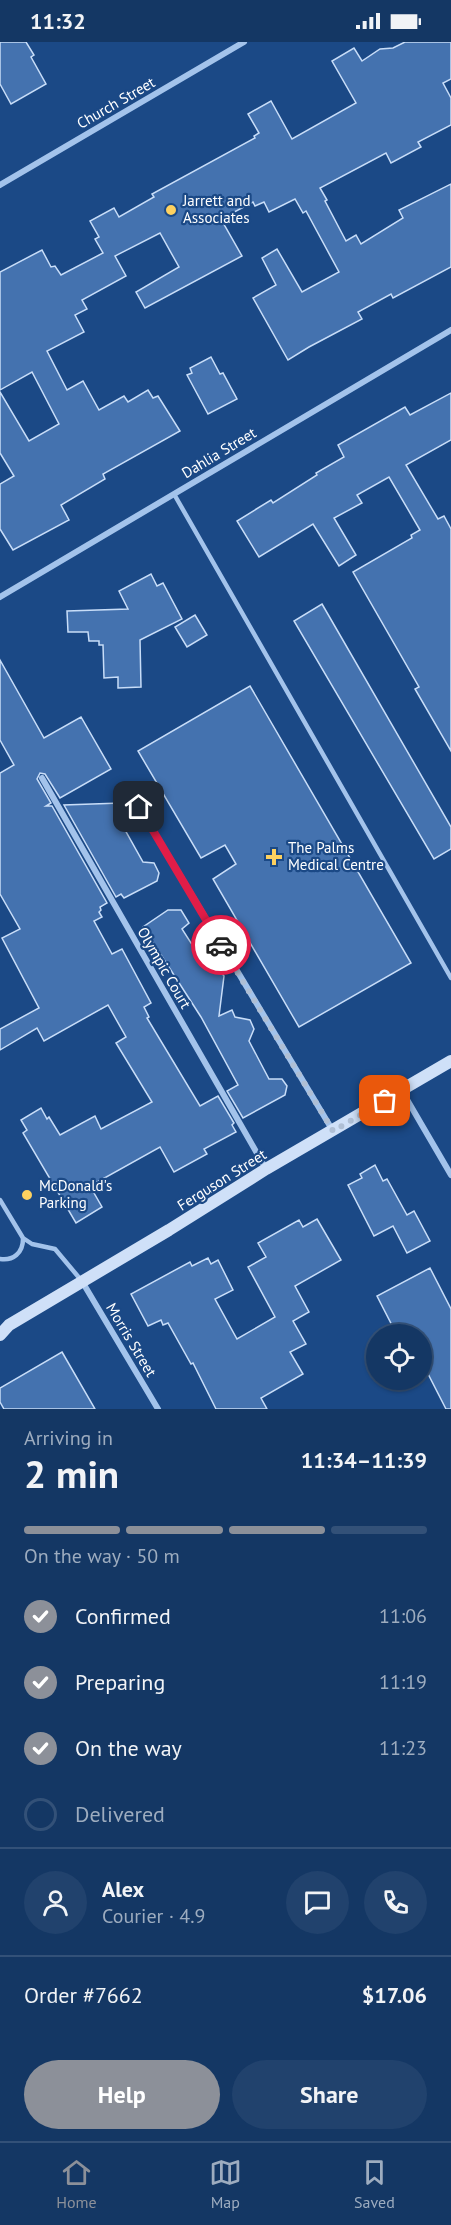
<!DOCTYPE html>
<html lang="en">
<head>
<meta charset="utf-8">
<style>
	body { margin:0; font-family:"PT Sans",sans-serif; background:#21426d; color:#f1f3f6; height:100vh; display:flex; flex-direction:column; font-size:22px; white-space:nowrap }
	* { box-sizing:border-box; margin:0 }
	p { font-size:20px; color:#9dacbf }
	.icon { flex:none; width:33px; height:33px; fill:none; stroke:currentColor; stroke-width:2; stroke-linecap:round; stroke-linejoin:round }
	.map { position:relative; height:1367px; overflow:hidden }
	.details { display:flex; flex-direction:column; background:#143764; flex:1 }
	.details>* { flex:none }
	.fabs { position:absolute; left:366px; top:1282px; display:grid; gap:12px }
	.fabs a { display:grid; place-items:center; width:66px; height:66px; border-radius:50%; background:#143764; box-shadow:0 2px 4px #0004,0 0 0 2px #335178; font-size:30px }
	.pin { position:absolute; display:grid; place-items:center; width:51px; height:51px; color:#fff; margin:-26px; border-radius:12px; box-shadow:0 3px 9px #0006 }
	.courier { position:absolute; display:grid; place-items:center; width:60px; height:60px; margin:-30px; border:4px solid #e11d48; border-radius:50%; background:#fff; color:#222; box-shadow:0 2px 8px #0007 }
	.overview em { font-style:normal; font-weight:700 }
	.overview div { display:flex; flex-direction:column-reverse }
	.overview { display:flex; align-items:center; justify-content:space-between; height:102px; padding:0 24px }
	h1 { font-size:39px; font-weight:700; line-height:45px }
	.bar { display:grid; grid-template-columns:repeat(4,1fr); gap:9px 6px; align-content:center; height:72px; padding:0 24px }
	.bar i { height:8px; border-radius:4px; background:#335178 }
	.bar .on { background:#8c9099 }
	.bar p { grid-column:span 4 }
	.line { display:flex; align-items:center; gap:15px; padding:0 24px; border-top:2px solid #335178 }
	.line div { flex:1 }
	.round { display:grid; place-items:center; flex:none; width:63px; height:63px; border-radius:32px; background:#21426d }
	ol { padding:0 24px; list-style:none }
	li { display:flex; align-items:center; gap:18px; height:66px }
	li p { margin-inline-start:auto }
	li .icon { padding:6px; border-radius:50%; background:#8c9099; color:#fff; stroke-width:4 }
	li:last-child { color:#9dacbf }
	li i { width:33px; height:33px; border:3px solid #335178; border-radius:50% }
	.cta { display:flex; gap:12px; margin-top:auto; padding:12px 24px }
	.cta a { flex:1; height:69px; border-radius:36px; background:#8c9099; color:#fff; font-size:24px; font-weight:700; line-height:69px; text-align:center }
	.cta a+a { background:#21426d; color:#f1f3f6 }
	.status { display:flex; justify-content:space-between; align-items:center; height:42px; padding:0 30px; background:#143764; direction:ltr }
	.status svg { height:16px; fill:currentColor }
	.dock { display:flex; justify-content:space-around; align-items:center; height:84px; border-top:2px solid #335178; background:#143764; font-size:16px; color:#9dacbf }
	.dock a { display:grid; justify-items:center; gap:3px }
	.dock .on { color:#8c9099 }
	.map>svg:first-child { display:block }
	.building { fill:#4472af; stroke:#c8ddf8; stroke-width:1.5 }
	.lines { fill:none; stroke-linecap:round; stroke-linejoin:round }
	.lane { stroke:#a3c3eb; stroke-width:4.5 }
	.street { stroke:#a3c3eb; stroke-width:6 }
	.secondary { stroke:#cfe0f8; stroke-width:12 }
	.done { stroke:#afbfd5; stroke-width:6; stroke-dasharray:0 10.8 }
	.route { stroke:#e11d48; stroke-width:8 }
	.poi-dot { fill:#fdd160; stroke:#1b4986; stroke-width:2 }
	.labels { text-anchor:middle; stroke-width:4.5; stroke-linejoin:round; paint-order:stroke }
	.street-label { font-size:15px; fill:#fff; stroke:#1b4986 }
	.poi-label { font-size:15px; fill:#fff; stroke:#1b4986; text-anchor:start }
</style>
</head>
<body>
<div class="status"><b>11:32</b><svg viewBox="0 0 49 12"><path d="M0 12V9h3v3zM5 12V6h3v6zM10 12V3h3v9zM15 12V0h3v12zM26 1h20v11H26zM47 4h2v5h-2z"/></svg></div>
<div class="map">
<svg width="451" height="1367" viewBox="0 0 451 1367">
	<rect width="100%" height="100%" fill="#1b4986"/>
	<g class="building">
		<path d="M 0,0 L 26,0 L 34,13 L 31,15 L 46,42 L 11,62 L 0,42 Z"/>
		<path d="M 405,0 L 451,0 L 451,37 L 443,41 L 451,56 L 451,83 L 418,100 L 421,105 L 391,121 L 386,111 L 320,146 L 327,158 L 325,159 L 346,199 L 356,193 L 361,202 L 403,176 L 399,168 L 451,142 L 451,225 L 393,256 L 391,252 L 358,270 L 362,277 L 309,305 L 288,318 L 253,256 L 276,243 L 262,216 L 277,207 L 302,250 L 339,230 L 306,169 L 303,171 L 295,157 L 269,170 L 264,160 L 255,164 L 253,160 L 221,177 L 242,214 L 145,266 L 136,250 L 179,225 L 160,191 L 115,214 L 126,234 L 82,258 L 87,267 L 75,273 L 84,290 L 47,309 L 67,348 L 83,339 L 99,368 L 124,354 L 128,360 L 148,348 L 153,356 L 158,354 L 180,389 L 103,432 L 105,437 L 61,463 L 69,478 L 13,508 L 0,487 L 0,442 L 14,434 L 0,411 L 0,350 L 29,399 L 59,382 L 32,330 L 0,348 L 0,230 L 42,208 L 51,225 L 55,224 L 61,233 L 103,211 L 95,197 L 99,195 L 90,179 L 114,166 L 119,175 L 154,155 L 152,152 L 255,96 L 254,94 L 259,91 L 248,72 L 271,59 L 292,97 L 356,61 L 332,19 L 354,6 L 362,19 L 380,7 L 393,6 Z"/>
		<path d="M 211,315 L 220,332 L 223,331 L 237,357 L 208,372 L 187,333 L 192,331 L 190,326 Z"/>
		<path d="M 451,351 L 451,398 L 406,423 L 438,477 L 444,474 L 451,487 L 451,709 L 415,647 L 419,645 L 353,530 L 412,496 L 411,493 L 420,488 L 389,435 L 357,453 L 362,461 L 334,476 L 356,513 L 339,524 L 313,482 L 259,515 L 237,479 L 271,458 L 273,461 L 317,433 L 316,431 L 344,415 L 338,403 L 405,365 L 410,373 Z"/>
		<path d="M 151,532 L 157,544 L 163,541 L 182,577 L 140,598 L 141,645 L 118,646 L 118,635 L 104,636 L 103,603 L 99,603 L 99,599 L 89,599 L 88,590 L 68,590 L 67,569 L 128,567 L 119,549 Z"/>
		<path d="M 322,562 L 451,785 L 451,807 L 434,817 L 294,579 Z"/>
		<path d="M 195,573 L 207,593 L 187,605 L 175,585 Z"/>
		<path d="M 0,618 L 44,696 L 81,675 L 111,727 L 60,756 L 45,732 L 40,731 L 37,737 L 51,761 L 46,764 L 52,764 L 107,861 L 100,865 L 101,868 L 99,870 L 102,875 L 94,879 L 112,912 L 122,907 L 151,961 L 144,965 L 149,975 L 147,976 L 200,1064 L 218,1054 L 234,1081 L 232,1083 L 236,1090 L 204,1107 L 207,1112 L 174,1130 L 160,1105 L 90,1144 L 102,1165 L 76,1181 L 23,1091 L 27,1088 L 21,1078 L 41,1066 L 47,1077 L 49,1075 L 60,1093 L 95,1074 L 101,1087 L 152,1060 L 116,1001 L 126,995 L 108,963 L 44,999 L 37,986 L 0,1008 L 0,987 L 39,966 L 2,896 L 20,887 L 0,852 L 0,731 L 14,723 L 0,698 Z"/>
		<path d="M 250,644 L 411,921 L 299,985 L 213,837 L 236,822 L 225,803 L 201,816 L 138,709 Z"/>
		<path d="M 121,761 L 127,768 L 124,786 L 143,820 L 154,821 L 159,831 L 157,839 L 124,856 L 121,852 L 116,855 L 64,763 Z"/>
		<path d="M 168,868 L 181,868 L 189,881 L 182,887 L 207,926 L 218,926 L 224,934 L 219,974 L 232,968 L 235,975 L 250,978 L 254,987 L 249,999 L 269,1037 L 282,1037 L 287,1044 L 285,1053 L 243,1076 L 227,1049 L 238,1043 L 201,975 L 143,885 Z"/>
		<path d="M 375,1123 L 383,1139 L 387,1137 L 407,1173 L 414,1169 L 430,1199 L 407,1211 L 393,1184 L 374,1194 L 348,1143 L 362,1136 L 360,1132 Z"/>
		<path d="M 317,1177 L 341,1218 L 295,1244 L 309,1270 L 293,1279 L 306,1302 L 290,1310 L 303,1332 L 261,1356 L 267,1367 L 216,1367 L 193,1321 L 191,1322 L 168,1281 L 163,1283 L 161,1278 L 148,1284 L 131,1252 L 190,1220 L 192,1224 L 208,1216 L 211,1222 L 218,1218 L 233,1248 L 215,1257 L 237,1297 L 275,1275 L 248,1225 L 266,1215 L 258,1201 L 299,1178 L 303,1185 Z"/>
		<path d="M 430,1226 L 451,1267 L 451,1367 L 446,1367 L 422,1320 L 422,1293 L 397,1293 L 377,1254 Z"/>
		<path d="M 62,1310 L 95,1367 L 4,1367 L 0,1360 L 0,1346 Z"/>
	</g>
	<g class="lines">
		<g class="lane">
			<path d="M 174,452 L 451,936"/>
			<path d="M 0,1158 L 23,1196 L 32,1202 L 55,1207 L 81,1238"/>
			<path d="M 0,1217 C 13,1219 23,1211 23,1197"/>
		</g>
		<g class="street">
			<path d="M 0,143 L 244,0"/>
			<path d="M 0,555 L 451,288"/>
			<path d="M 42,736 L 266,1127"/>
			<path d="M 139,765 L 333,1089"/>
			<path d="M 402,1049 L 451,1133"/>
			<path d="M 83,1241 L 158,1367"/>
		</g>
		<path class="secondary" d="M 0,1293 L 9,1283 L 169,1188 L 266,1127 L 451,1019"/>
	</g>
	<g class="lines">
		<path class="done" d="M 221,903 L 333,1089 L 385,1059"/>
		<path class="route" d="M 139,765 L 221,903"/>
	</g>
	<g class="poi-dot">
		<circle cx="171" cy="168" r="6"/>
		<path d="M271 806h6v6h6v6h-6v6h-6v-6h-6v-6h6z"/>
		<circle cx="27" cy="1153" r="6"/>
	</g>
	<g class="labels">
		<g class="street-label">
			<text transform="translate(116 61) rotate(-30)" y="5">Church Street</text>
			<text transform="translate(219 411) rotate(-31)" y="5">Dahlia Street</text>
			<text transform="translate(164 926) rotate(60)" y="5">Olympic Court</text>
			<text transform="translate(222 1138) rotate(-32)" y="5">Ferguson Street</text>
			<text transform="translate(131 1298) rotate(59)" y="5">Morris Street</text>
		</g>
		<g class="poi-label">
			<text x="183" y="164">Jarrett and<tspan x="183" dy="17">Associates</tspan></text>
			<text x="288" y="811">The Palms<tspan x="288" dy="17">Medical Centre</tspan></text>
			<text x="39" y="1149">McDonald's<tspan x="39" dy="17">Parking</tspan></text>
		</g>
	</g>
</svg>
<div class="fabs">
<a><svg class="icon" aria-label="locate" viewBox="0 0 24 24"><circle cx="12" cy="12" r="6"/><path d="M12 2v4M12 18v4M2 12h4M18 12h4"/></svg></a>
</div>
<div class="pin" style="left:385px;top:1059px;background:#ea580c"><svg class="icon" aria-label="bag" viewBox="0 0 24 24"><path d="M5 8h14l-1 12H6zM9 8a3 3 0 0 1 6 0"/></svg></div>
<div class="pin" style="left:139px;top:765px;background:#1f2937"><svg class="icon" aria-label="home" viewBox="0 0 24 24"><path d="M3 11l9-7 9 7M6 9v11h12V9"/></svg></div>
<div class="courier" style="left:221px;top:903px"><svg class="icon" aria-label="car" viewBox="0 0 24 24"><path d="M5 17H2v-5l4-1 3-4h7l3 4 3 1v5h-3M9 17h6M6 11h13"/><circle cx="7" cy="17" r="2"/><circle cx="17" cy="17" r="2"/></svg></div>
</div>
<section class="details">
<div class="overview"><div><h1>2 min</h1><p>Arriving in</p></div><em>11:34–11:39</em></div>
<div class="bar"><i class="on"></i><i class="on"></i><i class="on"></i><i></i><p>On the way · 50 m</p></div>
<ol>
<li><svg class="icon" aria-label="check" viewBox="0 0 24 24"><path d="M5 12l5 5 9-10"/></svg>Confirmed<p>11:06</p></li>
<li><svg class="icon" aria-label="check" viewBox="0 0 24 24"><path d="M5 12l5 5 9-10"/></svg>Preparing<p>11:19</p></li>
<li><svg class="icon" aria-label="check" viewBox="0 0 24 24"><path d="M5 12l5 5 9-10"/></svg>On the way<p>11:23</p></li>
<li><i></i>Delivered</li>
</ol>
<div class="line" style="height:108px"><a class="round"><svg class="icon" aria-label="person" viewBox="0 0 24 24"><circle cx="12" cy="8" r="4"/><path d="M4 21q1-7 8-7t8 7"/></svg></a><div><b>Alex</b><p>Courier · 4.9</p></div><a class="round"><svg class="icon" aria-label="chat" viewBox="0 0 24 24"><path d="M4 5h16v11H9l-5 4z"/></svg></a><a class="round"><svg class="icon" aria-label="phone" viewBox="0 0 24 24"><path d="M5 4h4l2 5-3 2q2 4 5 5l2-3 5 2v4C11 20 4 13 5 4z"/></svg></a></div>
<div class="line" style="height:78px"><div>Order #7662</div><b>$17.06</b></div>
<div class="cta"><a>Help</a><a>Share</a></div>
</section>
<nav class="dock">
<a class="on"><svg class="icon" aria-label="home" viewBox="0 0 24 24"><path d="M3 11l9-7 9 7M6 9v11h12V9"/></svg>Home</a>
<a><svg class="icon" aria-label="map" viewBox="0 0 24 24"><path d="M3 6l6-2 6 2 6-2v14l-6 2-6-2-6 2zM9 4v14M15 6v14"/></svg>Map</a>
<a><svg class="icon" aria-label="saved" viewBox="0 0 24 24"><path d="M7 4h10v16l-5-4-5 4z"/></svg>Saved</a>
</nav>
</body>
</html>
